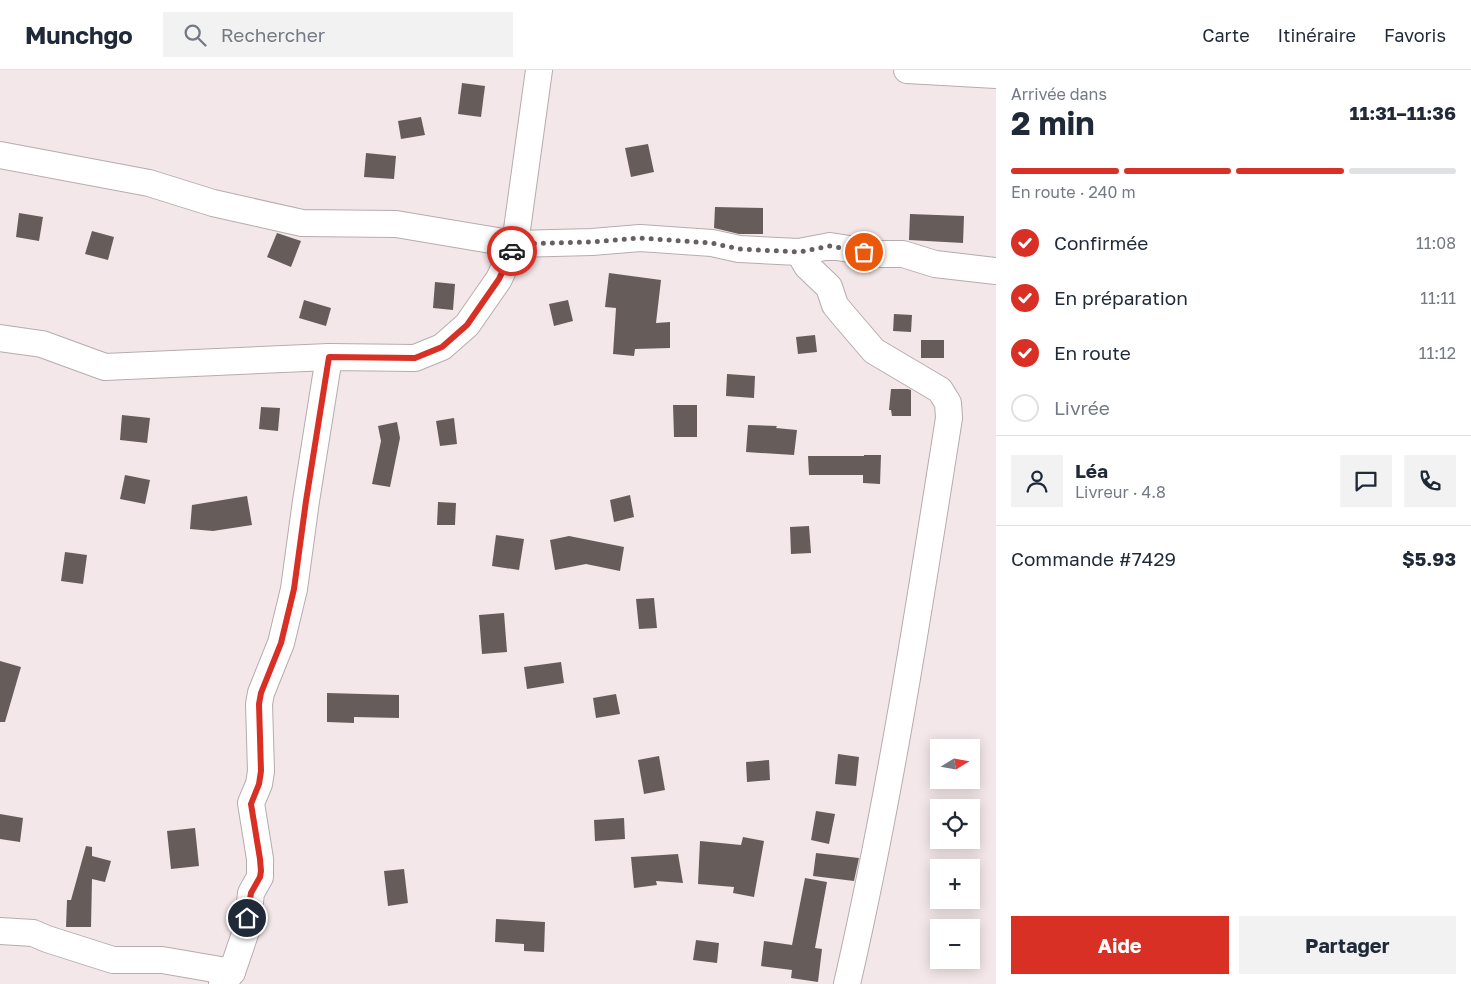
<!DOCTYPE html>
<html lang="fr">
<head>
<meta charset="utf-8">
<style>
	body { margin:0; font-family:"Golos Text",sans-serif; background:#f2f2f3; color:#1f2937; height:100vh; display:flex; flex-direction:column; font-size:19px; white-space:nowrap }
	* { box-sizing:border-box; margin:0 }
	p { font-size:16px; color:#747a83 }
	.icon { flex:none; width:28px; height:28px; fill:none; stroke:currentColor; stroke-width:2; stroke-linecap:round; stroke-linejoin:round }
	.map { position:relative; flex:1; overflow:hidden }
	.sheet { display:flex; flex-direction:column; background:#fff; width:475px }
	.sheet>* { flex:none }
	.needle { width:32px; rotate:79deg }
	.tools { position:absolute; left:930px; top:669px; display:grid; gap:10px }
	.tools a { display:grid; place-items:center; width:50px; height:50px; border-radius:0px; background:#fff; box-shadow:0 2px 12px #0003; font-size:25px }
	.pin { position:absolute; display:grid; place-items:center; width:42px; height:42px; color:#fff; margin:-21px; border:2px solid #fff; border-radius:50%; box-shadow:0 1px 5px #0007 }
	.courier { position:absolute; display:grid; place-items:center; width:50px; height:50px; margin:-25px; border:4px solid #d93025; border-radius:50%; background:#fff; color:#222; box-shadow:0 1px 6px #0007 }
	.headline em { font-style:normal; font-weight:700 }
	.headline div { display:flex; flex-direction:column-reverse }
	.headline { display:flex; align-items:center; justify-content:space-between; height:85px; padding:0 15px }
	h1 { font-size:32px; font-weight:700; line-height:38px }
	.bar { display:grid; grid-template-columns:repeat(4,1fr); gap:8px 5px; align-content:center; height:60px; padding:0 15px }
	.bar i { height:6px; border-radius:4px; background:#e0e1e3 }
	.bar .on { background:#d93025 }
	.bar p { grid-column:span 4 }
	.line { display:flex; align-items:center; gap:12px; padding:0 15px; border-top:1px solid #e0e1e3 }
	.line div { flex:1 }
	.round { display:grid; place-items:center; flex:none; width:52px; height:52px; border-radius:0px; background:#f2f2f3 }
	ol { padding:0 15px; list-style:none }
	li { display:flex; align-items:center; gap:15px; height:55px }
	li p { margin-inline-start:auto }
	li .icon { padding:5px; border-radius:50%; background:#d93025; color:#fff; stroke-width:4 }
	li:last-child { color:#747a83 }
	li i { width:28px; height:28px; border:2px solid #e0e1e3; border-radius:50% }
	.cta { display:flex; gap:10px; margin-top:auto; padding:10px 15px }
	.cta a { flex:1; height:58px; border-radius:0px; background:#d93025; color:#fff; font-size:20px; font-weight:700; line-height:58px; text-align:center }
	.cta a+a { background:#f2f2f3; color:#1f2937 }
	header { display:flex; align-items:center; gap:30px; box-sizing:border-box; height:70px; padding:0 25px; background:#fff; border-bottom:1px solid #e0e1e3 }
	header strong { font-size:24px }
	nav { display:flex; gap:28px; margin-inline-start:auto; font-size:18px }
	.search { width:350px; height:45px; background:#f2f2f3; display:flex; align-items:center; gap:12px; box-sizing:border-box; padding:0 18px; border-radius:0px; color:#747a83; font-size:19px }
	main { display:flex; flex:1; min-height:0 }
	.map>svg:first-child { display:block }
	.building { fill:#665d5b }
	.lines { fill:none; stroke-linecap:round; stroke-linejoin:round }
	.street-casing { stroke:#b6acae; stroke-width:28 }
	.street { stroke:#fff; stroke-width:26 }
	.done { stroke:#676062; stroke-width:5; stroke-dasharray:0 9 }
	.route { stroke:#d93025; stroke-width:6 }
</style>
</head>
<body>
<header>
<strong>Munchgo</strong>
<div class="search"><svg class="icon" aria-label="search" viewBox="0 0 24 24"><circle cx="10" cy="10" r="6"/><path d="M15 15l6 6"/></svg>Rechercher</div>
<nav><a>Carte</a><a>Itinéraire</a><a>Favoris</a></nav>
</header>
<main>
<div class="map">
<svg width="996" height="914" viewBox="0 0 996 914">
	<rect width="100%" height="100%" fill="#f3e7e9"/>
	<g class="building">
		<path d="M 462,13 L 485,16 L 481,47 L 458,44 Z"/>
		<path d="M 421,47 L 425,65 L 401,69 L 398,51 Z"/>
		<path d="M 648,74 L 654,102 L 631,107 L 625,78 Z"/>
		<path d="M 366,83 L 396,86 L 394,109 L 364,107 Z"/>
		<path d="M 715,137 L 763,138 L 763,164 L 739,164 L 714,158 Z"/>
		<path d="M 19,143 L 43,147 L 39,171 L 16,167 Z"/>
		<path d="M 910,144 L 964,146 L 963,173 L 909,170 Z"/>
		<path d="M 92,161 L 114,167 L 108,190 L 85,184 Z"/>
		<path d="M 277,163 L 301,171 L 291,197 L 267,187 Z"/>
		<path d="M 609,203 L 661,210 L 656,253 L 670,252 L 670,278 L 635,279 L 634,286 L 613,284 L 616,238 L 605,237 Z"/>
		<path d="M 435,212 L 455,214 L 453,240 L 433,238 Z"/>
		<path d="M 304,230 L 331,238 L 326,256 L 299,248 Z"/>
		<path d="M 568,230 L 573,251 L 554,256 L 549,234 Z"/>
		<path d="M 894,244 L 912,245 L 911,262 L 893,261 Z"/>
		<path d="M 815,265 L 817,282 L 798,284 L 796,267 Z"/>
		<rect x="921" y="270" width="23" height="18"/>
		<path d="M 727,304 L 755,306 L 754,328 L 726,326 Z"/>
		<path d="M 891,319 L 908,319 L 911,320 L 911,346 L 892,346 L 891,340 L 889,340 Z"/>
		<path d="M 673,335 L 697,335 L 697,367 L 674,367 Z"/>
		<path d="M 261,337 L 280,338 L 278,361 L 259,359 Z"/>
		<path d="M 122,345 L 150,348 L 147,373 L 120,370 Z"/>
		<path d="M 454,348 L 457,374 L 440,376 L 436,351 Z"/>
		<path d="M 397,352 L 400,368 L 390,417 L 372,414 L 381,371 L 378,356 Z"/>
		<path d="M 748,355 L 777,356 L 776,358 L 797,360 L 794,385 L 746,382 Z"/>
		<path d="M 864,385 L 881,385 L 880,414 L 863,413 L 863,405 L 809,405 L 808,386 L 864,386 Z"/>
		<path d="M 125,405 L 150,410 L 145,434 L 120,429 Z"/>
		<path d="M 630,425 L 634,447 L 614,452 L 610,430 Z"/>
		<path d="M 247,426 L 252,455 L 213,461 L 190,459 L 192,435 Z"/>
		<path d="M 438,432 L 456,433 L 455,455 L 437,455 Z"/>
		<path d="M 809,456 L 811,483 L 791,484 L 790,457 Z"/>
		<path d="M 496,465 L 524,469 L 519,500 L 492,496 Z"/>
		<path d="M 569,466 L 624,477 L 620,501 L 586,494 L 555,500 L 550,470 Z"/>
		<path d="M 65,482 L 87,485 L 83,514 L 61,511 Z"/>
		<path d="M 654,528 L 657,558 L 639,559 L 636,529 Z"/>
		<path d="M 504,543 L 507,582 L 482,584 L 479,545 Z"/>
		<path d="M 0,591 L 21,597 L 5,652 L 0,652 Z"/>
		<path d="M 561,592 L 564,613 L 527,619 L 524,597 Z"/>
		<path d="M 327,623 L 399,625 L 399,648 L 354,647 L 354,653 L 327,652 Z"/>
		<path d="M 616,624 L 620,644 L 596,648 L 593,628 Z"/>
		<path d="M 838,684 L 859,687 L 856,716 L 835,714 Z"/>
		<path d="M 659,686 L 665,720 L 644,724 L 638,690 Z"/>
		<path d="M 769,690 L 770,710 L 747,712 L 746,692 Z"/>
		<path d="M 816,741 L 835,744 L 829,774 L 811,770 Z"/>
		<path d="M 0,744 L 23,748 L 20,772 L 0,769 Z"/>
		<path d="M 624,748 L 625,769 L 595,771 L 594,750 Z"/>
		<path d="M 195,758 L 199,796 L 171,799 L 167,761 Z"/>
		<path d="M 743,767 L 764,771 L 754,827 L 733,823 L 734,817 L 698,814 L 700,771 L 741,775 Z"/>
		<path d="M 86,776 L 92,777 L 92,786 L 111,791 L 105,812 L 92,809 L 91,857 L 66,857 L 67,830 L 71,830 Z"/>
		<path d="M 816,783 L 859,788 L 854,811 L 813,806 Z"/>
		<path d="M 678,784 L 683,813 L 656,811 L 657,815 L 634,818 L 631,787 Z"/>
		<path d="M 404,799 L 408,833 L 388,836 L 384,801 Z"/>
		<path d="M 805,808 L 827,812 L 815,878 L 822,879 L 818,912 L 791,908 L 792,900 L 761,896 L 764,871 L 792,875 Z"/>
		<path d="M 496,849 L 545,852 L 544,882 L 524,881 L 524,874 L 495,872 Z"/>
		<path d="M 696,870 L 719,873 L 717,893 L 693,890 Z"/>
	</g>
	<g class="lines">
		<defs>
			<g id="street">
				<path d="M 907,0 L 996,5"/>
				<path d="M 0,85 L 149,113 L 213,133 L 302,153 L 396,154 L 515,174 L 592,172 L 640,168 L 712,173 L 739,179 L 799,182 L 830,176 L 882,184 L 903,184 L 935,194 L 996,201"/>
				<path d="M 799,182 L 807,196 L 829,217 L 835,235 L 844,246 L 874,281 L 940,320 L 948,333 L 949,348 C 919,538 890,727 847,914"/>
				<path d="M 0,268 L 42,274 L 105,297 L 329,287 L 415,288 L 442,277 L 467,255 L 499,209 L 515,174 L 539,0"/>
				<path d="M 0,861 L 33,863 L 47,869 L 113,890 L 162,890 L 232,902"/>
				<path d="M 222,914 L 232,902 L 247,858 L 251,823 L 260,807 L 260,789 L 251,733 L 259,714 L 261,701 L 259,634 L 261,623 L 281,573 L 294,519 L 306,431 L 329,287"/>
			</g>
		</defs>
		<use href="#street" class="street-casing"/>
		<use href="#street" class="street"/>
	</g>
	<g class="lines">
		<path class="done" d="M 512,181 L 515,174 L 592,172 L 640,168 L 712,173 L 739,179 L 799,182 L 830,176 L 864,182"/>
		<path class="route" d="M 247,848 L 251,823 L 260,807 L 261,801 L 260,789 L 251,734 L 259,714 L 261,701 L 259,634 L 261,623 L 281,573 L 294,519 L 306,431 L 329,287 L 415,288 L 442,277 L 467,255 L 499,209 L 512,181"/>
	</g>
</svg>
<div class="tools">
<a><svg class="needle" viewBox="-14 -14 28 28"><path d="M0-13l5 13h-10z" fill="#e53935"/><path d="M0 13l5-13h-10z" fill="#747a83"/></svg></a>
<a><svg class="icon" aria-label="locate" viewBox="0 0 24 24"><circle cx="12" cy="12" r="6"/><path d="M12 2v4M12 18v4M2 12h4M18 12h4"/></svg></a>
<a>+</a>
<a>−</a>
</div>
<div class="pin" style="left:864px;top:182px;background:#ea580c"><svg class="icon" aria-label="bag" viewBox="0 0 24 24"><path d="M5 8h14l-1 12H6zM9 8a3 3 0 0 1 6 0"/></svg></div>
<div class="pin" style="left:247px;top:848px;background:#1f2937"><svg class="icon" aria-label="home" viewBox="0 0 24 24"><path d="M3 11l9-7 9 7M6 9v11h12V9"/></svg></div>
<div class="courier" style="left:512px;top:181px"><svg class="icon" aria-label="car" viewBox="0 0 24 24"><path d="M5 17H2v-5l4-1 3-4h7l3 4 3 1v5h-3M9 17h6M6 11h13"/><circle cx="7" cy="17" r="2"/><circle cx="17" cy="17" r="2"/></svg></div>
</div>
<section class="sheet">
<div class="headline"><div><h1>2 min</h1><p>Arrivée dans</p></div><em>11:31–11:36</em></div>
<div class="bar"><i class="on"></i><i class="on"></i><i class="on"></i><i></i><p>En route · 240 m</p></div>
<ol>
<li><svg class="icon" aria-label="check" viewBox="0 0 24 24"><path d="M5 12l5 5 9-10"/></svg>Confirmée<p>11:08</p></li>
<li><svg class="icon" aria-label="check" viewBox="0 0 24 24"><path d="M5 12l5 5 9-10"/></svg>En préparation<p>11:11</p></li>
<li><svg class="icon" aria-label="check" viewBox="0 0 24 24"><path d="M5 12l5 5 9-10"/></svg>En route<p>11:12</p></li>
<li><i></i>Livrée</li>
</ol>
<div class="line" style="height:90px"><a class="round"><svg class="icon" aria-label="person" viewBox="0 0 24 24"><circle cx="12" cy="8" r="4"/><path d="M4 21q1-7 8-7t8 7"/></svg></a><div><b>Léa</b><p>Livreur · 4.8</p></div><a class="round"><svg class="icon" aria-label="chat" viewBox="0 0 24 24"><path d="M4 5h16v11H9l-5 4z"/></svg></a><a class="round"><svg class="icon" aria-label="phone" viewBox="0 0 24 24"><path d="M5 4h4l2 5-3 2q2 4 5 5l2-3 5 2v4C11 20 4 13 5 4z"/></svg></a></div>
<div class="line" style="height:65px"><div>Commande #7429</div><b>$5.93</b></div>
<div class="cta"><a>Aide</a><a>Partager</a></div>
</section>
</main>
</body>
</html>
